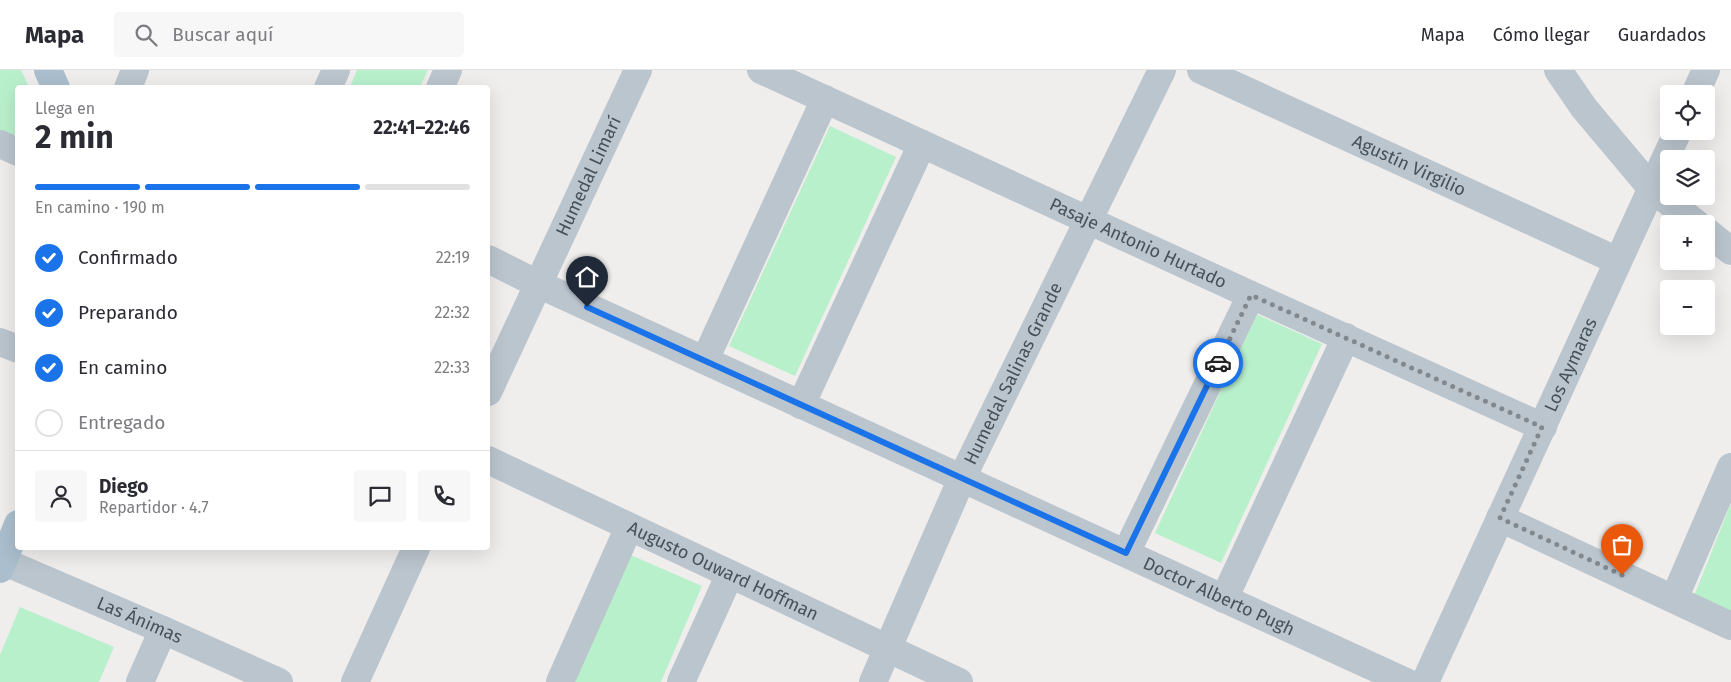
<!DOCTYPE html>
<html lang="es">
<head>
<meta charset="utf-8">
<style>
	body { margin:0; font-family:"Fira Sans",sans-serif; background:#f7f7f7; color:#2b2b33; height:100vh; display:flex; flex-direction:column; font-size:19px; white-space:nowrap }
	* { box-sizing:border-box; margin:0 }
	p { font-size:16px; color:#7c7c81 }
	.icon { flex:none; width:28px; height:28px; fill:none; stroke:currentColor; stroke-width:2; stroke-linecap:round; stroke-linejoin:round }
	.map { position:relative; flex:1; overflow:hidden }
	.details { position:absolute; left:15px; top:15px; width:475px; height:465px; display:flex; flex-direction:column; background:#fff; border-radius:5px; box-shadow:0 5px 20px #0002 }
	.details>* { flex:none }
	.controls { position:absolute; left:1660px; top:15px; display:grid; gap:10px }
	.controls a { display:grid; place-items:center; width:55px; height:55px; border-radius:5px; background:#fff; box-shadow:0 5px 20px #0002; font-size:25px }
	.pin { position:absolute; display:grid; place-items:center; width:42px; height:42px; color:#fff; margin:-51px -21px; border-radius:50% 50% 50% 0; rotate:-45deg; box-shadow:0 0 5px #0007 }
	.pin .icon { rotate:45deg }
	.courier { position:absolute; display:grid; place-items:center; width:50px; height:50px; margin:-25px; border:4px solid #1a73e8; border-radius:50%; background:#fff; color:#222; box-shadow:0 1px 6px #0007 }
	.head em { font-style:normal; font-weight:700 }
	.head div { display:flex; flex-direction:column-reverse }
	.head { display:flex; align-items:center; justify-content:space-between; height:85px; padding:0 20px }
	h1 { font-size:32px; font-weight:700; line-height:38px }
	.bar { display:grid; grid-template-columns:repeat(4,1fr); gap:8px 5px; align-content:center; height:60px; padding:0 20px }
	.bar i { height:6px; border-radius:4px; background:#e1e1e2 }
	.bar .current { background:#1a73e8 }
	.bar p { grid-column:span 4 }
	.line { display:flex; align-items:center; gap:12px; padding:0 20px; border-top:1px solid #e1e1e2 }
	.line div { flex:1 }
	.round { display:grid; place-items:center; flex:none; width:52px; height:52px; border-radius:5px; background:#f7f7f7 }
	ol { padding:0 20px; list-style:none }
	li { display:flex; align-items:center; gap:15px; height:55px }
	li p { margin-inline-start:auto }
	li .icon { padding:5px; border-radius:50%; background:#1a73e8; color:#fff; stroke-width:4 }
	li:last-child { color:#7c7c81 }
	li i { width:28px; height:28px; border:2px solid #e1e1e2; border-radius:50% }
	header { display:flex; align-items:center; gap:30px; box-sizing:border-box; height:70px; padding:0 25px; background:#fff; border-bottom:1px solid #e1e1e2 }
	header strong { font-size:24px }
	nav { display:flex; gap:28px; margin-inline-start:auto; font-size:18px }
	.search { width:350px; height:45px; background:#f7f7f7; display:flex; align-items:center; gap:12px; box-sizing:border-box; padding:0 18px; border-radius:5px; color:#7c7c81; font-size:19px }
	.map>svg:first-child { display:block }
	.green { fill:#b9f0cc }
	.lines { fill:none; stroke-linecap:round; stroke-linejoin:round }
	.minor { stroke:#bbc5cd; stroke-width:28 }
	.major { stroke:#abbecd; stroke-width:28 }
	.done { stroke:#81888e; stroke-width:5; stroke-dasharray:0 9 }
	.route { stroke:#1a73e8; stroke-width:6 }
	.labels { text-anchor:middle; stroke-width:4; stroke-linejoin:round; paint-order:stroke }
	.street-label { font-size:18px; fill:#45525b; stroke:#fff }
</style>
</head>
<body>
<header>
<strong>Mapa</strong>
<div class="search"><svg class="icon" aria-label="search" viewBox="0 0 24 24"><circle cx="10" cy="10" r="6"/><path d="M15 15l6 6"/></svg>Buscar aquí</div>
<nav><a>Mapa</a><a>Cómo llegar</a><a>Guardados</a></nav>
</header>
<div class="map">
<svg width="1731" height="612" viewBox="0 0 1731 612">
	<rect width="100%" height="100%" fill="#f0eded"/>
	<g class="green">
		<path d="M 0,0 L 21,0 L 29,17 L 18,18 L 17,70 L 0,62 Z"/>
		<path d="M 357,0 L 428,0 L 420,17 L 350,17 Z"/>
		<path d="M 830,56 L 896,87 L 795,306 L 729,276 Z"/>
		<path d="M 1256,244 L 1322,274 L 1221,493 L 1155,463 Z"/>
		<path d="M 1731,433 L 1731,543 L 1694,526 Z"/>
		<path d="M 626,483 L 702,516 L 661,612 L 572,612 Z"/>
		<path d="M 20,537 L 114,577 L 99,612 L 0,612 L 0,585 Z"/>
	</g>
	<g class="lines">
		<g class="minor">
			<path id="s1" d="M 761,0 L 1251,225 L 1543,357"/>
			<path id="s2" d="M 1201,0 L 1618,191"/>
			<path d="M 1558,0 L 1584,38 L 1652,119 L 1697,154"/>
			<path d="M 128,18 L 135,0"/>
			<path d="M 328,18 L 336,0"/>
			<path d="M 440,18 L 448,0"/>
			<path d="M 1695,24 L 1706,0"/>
			<path d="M 0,74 L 18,82"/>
			<path d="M 1706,161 L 1731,181"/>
			<path id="s3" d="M 488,189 L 538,214 L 1406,612"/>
			<path d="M 0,272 L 18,279"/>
			<path d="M 705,290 L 825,29"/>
			<path id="s4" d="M 488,322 L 638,0"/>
			<path d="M 801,335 L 922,74"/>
			<path id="s5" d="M 488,390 L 959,612"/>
			<path d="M 1500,448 L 1731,556"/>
			<path d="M 1126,483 L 1251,225"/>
			<path id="s6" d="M 0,490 L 163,560 L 279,612"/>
			<path d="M 1224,529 L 1346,267"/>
			<path d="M 1674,529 L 1731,397"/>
			<path d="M 140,612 L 163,560"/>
			<path d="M 355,612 L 416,478"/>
			<path d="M 560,612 L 629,457"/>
			<path d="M 681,612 L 730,504"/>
			<path id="s7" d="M 873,612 L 962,408 L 1162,0"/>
			<path id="s8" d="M 1425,612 L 1678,61"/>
		</g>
		<g class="major">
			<path d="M 48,0 L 56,18"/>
			<path d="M 0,499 L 18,454"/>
		</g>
	</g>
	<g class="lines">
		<path class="done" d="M 1218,293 L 1251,225 L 1542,357 L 1500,448 L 1622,505"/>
		<path class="route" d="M 587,237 L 1126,483 L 1218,293"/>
	</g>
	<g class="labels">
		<g class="street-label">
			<text dy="6" stroke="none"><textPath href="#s2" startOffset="229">Agustín Virgilio</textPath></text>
			<text dy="6" stroke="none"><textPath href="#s4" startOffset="238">Humedal Limarí</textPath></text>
			<text dy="6" stroke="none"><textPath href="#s1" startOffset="415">Pasaje Antonio Hurtado</textPath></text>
			<text dy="6" stroke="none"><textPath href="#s8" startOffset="349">Los Aymaras</textPath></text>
			<text dy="6" stroke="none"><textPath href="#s7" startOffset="339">Humedal Salinas Grande</textPath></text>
			<text dy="6" stroke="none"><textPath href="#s5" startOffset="260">Augusto Ouward Hoffman</textPath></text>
			<text dy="6" stroke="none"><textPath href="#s3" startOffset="805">Doctor Alberto Pugh</textPath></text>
			<text dy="6" stroke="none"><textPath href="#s6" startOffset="152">Las Ánimas</textPath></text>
		</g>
	</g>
</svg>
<div class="controls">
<a><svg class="icon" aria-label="locate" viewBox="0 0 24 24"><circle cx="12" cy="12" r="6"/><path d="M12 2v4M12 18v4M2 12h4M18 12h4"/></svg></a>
<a><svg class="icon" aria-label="layers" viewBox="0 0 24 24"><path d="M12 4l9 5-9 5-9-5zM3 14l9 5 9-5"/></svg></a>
<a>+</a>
<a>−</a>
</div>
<div class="pin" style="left:1622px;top:505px;background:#ea580c"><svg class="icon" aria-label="bag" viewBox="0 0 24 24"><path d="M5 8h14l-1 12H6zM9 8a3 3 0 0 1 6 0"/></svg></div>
<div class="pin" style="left:587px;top:237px;background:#1f2937"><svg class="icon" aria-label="home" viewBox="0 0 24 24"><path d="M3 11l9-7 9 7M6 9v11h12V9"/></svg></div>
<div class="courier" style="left:1218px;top:293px"><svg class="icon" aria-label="car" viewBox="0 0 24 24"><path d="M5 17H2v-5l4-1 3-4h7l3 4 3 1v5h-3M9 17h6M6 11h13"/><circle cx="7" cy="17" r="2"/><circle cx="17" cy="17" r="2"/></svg></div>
<section class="details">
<div class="head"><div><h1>2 min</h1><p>Llega en</p></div><em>22:41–22:46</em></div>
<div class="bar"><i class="current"></i><i class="current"></i><i class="current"></i><i></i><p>En camino · 190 m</p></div>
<ol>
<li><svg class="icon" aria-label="check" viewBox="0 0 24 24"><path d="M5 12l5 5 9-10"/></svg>Confirmado<p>22:19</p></li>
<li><svg class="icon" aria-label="check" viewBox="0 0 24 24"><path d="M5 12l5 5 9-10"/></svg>Preparando<p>22:32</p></li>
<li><svg class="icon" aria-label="check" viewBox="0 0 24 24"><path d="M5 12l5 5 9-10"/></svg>En camino<p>22:33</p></li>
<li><i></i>Entregado</li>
</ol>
<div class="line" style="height:90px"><a class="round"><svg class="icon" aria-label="person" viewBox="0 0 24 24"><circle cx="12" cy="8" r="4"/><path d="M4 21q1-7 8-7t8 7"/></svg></a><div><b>Diego</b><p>Repartidor · 4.7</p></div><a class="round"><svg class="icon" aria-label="chat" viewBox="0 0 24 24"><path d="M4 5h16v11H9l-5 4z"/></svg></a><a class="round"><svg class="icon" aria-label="phone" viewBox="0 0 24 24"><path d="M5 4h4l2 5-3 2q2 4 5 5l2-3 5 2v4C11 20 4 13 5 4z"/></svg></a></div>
</section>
</div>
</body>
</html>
